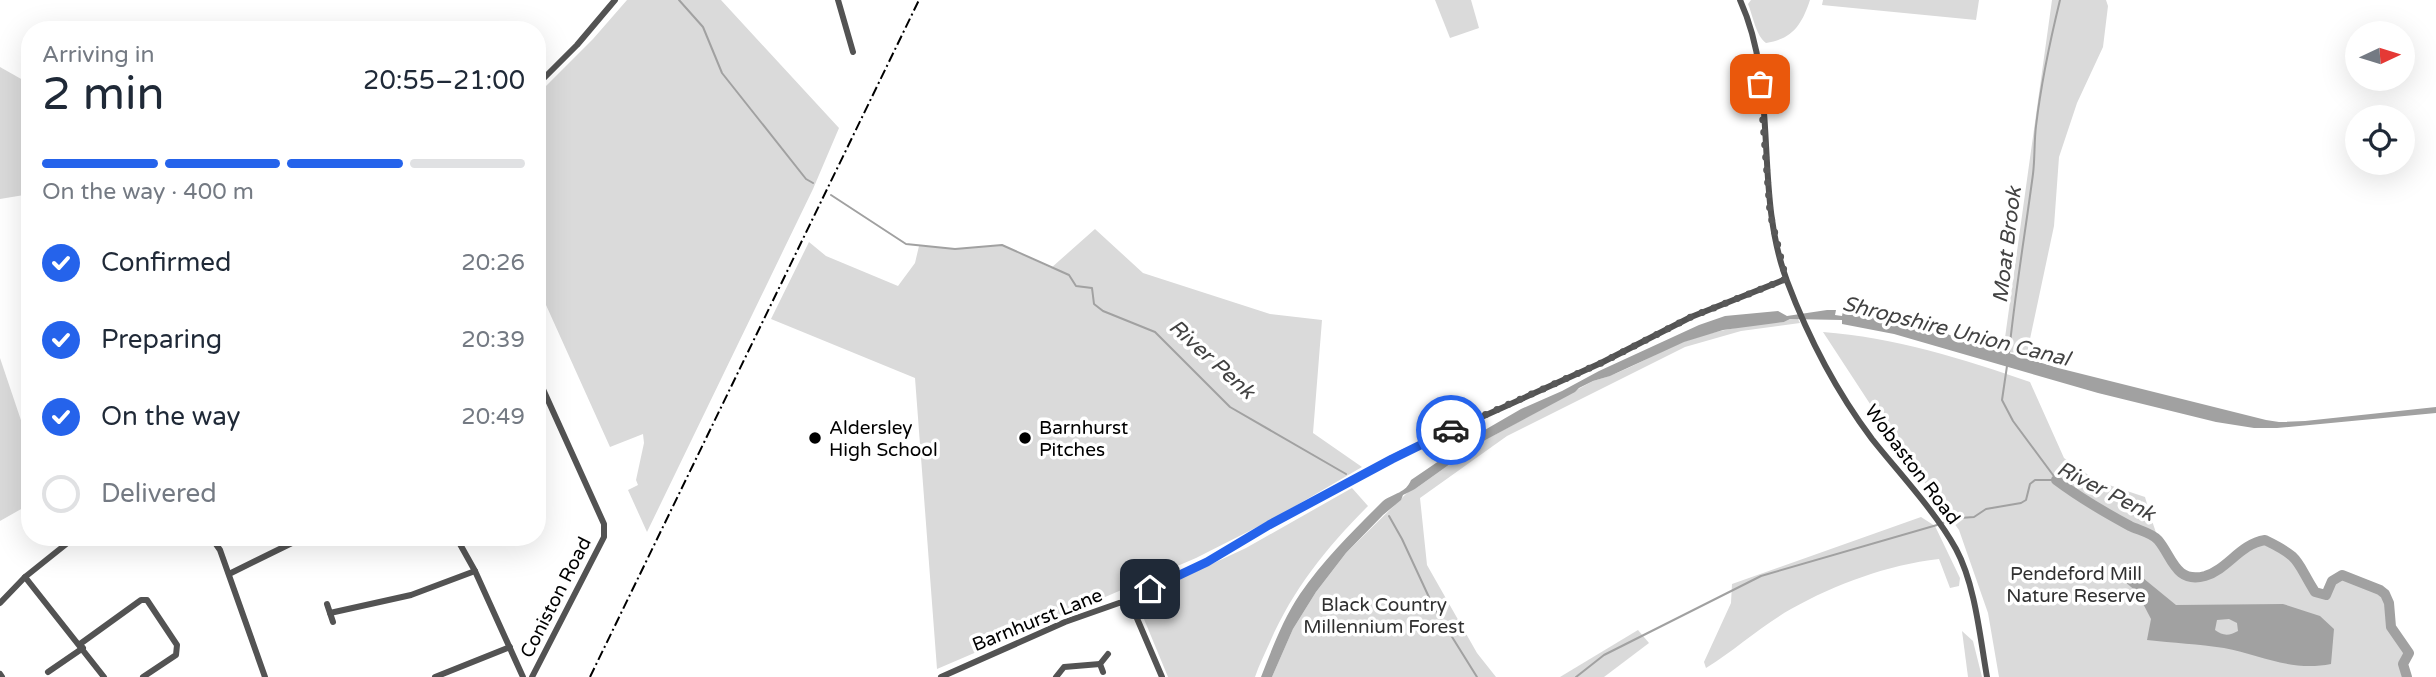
<!DOCTYPE html>
<html lang="en">
<head>
<meta charset="utf-8">
<style>
	body { margin:0; font-family:"Varela Round",sans-serif; background:#f6f6f7; color:#1f2937; height:100vh; display:flex; flex-direction:column; font-size:26px; white-space:nowrap }
	* { box-sizing:border-box; margin:0 }
	p { font-size:23px; color:#747a83 }
	.icon { flex:none; width:38px; height:38px; fill:none; stroke:currentColor; stroke-width:2; stroke-linecap:round; stroke-linejoin:round }
	.map { position:relative; flex:1; overflow:hidden }
	.panel { position:absolute; left:21px; top:21px; width:525px; height:525px; display:flex; flex-direction:column; background:#fff; border-radius:28px; box-shadow:0 7px 28px #0002 }
	.panel>* { flex:none }
	.needle { width:46px; rotate:86deg }
	.buttons { position:absolute; left:2345px; top:21px; display:grid; gap:14px }
	.buttons a { display:grid; place-items:center; width:70px; height:70px; border-radius:50%; background:#fff; box-shadow:0 7px 28px #0002; font-size:35px }
	.pin { position:absolute; display:grid; place-items:center; width:60px; height:60px; color:#fff; margin:-30px; border-radius:14px; box-shadow:0 4px 10px #0006 }
	.courier { position:absolute; display:grid; place-items:center; width:70px; height:70px; margin:-35px; border:5px solid #2563eb; border-radius:50%; background:#fff; color:#222; box-shadow:0 2px 9px #0007 }
	.summary em { font-style:normal; font-weight:600 }
	.summary div { display:flex; flex-direction:column-reverse }
	.summary { display:flex; align-items:center; justify-content:space-between; height:119px; padding:0 21px }
	h1 { font-size:46px; font-weight:600; line-height:52px }
	.bar { display:grid; grid-template-columns:repeat(4,1fr); gap:10px 7px; align-content:center; height:84px; padding:0 21px }
	.bar i { height:9px; border-radius:5px; background:#e0e1e3 }
	.bar .selected { background:#2563eb }
	.bar p { grid-column:span 4 }
	ol { padding:0 21px; list-style:none }
	li { display:flex; align-items:center; gap:21px; height:77px }
	li p { margin-inline-start:auto }
	li .icon { padding:7px; border-radius:50%; background:#2563eb; color:#fff; stroke-width:4 }
	li:last-child { color:#747a83 }
	li i { width:38px; height:38px; border:4px solid #e0e1e3; border-radius:50% }
	.map>svg:first-child { display:block }
	.green { fill:#dadada }
	.water { fill:#a1a1a1; fill-rule:evenodd }
	.lines { fill:none; stroke-linecap:round; stroke-linejoin:round }
	.stream { stroke:#a1a1a1; stroke-width:2 }
	.river { stroke:#a1a1a1; stroke-width:10 }
	.minor { stroke:#535353; stroke-width:6 }
	.rail { stroke:#000; stroke-width:2; stroke-dasharray:10 3.5 2 3.5; stroke-linecap:butt }
	.done { stroke:#595959; stroke-width:7; stroke-dasharray:0 12.6 }
	.route { stroke:#2563eb; stroke-width:9 }
	.poi-dot { fill:#000; stroke:#fff; stroke-width:2.5 }
	.labels { text-anchor:middle; stroke-width:7; stroke-linejoin:round; paint-order:stroke }
	.poi-label { font-size:19px; fill:#000; stroke:#fff; text-anchor:start }
	.street-label { font-size:19px; fill:#000; stroke:#fff }
	.park-label { font-size:19px; fill:#313131; stroke:#fff }
	.water-label { font-size:21px; font-style:italic; fill:#424242; stroke:#fff }
</style>
</head>
<body>
<div class="map">
<svg width="2436" height="677" viewBox="0 0 2436 677">
	<rect width="100%" height="100%" fill="#fff"/>
	<g class="green">
		<path d="M 627,0 L 721,0 L 839,128 L 813,189 L 647,532 L 628,490 L 638,485 L 636,480 L 644,443 L 643,434 L 610,447 L 537,285 L 537,95 L 593,39 Z"/>
		<path d="M 1435,0 L 1471,0 L 1479,28 L 1450,38 Z"/>
		<path d="M 1751,0 L 1810,0 C 1802,24 1793,39 1766,43 C 1756,36 1753,16 1748,4 Z"/>
		<path d="M 1823,0 L 1979,0 L 1976,20 L 1822,5 Z"/>
		<path d="M 2052,0 L 2106,0 L 2108,6 L 2103,47 L 2077,103 L 2059,157 L 2054,226 L 2027,353 L 2003,352 Z"/>
		<path d="M 0,67 L 30,84 L 30,194 L 0,199 Z"/>
		<path d="M 1095,229 L 1143,273 L 1270,314 L 1322,320 L 1313,433 L 1362,467 L 1273,519 L 1196,558 L 937,669 L 915,378 L 771,319 L 809,242 L 826,256 L 898,286 L 915,263 L 919,246 L 955,249 L 1002,245 L 1051,268 Z"/>
		<path d="M 1790,319 L 1798,319 L 1800,323 L 1741,331 L 1685,347 L 1507,436 L 1420,498 L 1427,565 L 1477,653 L 1496,677 L 1272,677 L 1293,629 L 1316,592 L 1346,553 L 1410,490 L 1415,489 L 1478,444 L 1593,381 C 1625,373 1653,354 1683,342 C 1716,330 1750,324 1784,322 Z"/>
		<path d="M 1823,332 C 1893,337 1964,359 2030,382 L 2064,458 L 2097,481 L 2145,497 C 2157,538 2173,605 2228,562 C 2240,552 2248,543 2265,540 C 2275,545 2287,549 2295,557 C 2307,569 2306,594 2326,595 L 2332,581 L 2342,575 L 2380,590 L 2385,594 L 2389,603 L 2391,627 L 2409,653 L 2403,664 L 2407,677 L 1999,677 L 1988,613 L 1959,530 L 1891,436 Z"/>
		<path d="M 0,358 L 30,447 L 30,504 L 0,521 Z"/>
		<path d="M 1352,488 L 1368,506 C 1328,546 1293,589 1270,642 C 1265,653 1259,665 1255,677 L 1168,677 L 1139,607 L 1143,596 L 1246,548 Z"/>
		<path d="M 1921,517 L 1935,526 L 1960,578 L 1959,586 L 1950,588 L 1939,559 C 1887,565 1836,584 1791,609 C 1761,626 1735,650 1706,668 L 1704,662 L 1731,603 L 1732,584 Z"/>
		<path d="M 1638,630 L 1649,643 L 1604,677 L 1560,677 Z"/>
		<path d="M 1962,631 L 1973,641 L 1982,677 L 1968,677 Z"/>
	</g>
	<g class="water">
		<path d="M 1827,310 L 1836,310 L 1835,315 L 1842,316 L 1843,311 L 1914,324 L 2058,368 L 2266,420 L 2279,422 L 2305,421 L 2436,407 L 2436,413 L 2277,428 L 2254,428 L 2216,422 L 2098,393 L 1894,334 L 1842,324 L 1842,320 L 1790,319 L 1784,322 L 1723,330 L 1684,342 L 1610,376 L 1593,381 L 1579,388 L 1575,392 L 1478,444 L 1415,489 L 1403,495 L 1401,500 L 1383,515 L 1346,553 L 1316,592 L 1293,629 L 1272,677 L 1261,677 C 1272,649 1283,619 1300,594 C 1324,559 1354,530 1383,501 C 1394,493 1406,493 1411,480 L 1483,431 L 1521,409 L 1562,391 L 1599,371 L 1699,325 L 1725,316 L 1778,311 L 1787,316 Z"/>
		<path d="M 2122,571 L 2143,578 L 2176,605 L 2283,604 L 2320,616 L 2334,629 L 2331,664 C 2291,672 2261,655 2224,648 C 2199,644 2173,643 2147,640 L 2151,619 L 2137,592 L 2118,576 ZM 2229,619 L 2237,623 L 2238,631 C 2229,636 2223,636 2215,630 L 2217,620 Z"/>
	</g>
	<g class="lines">
		<g class="stream">
			<path d="M 679,0 L 703,27 L 722,73 L 806,179 L 813,183"/>
			<path d="M 831,195 L 906,244 L 955,249 L 1002,245 L 1069,275 L 1076,286 L 1092,288 L 1094,304 L 1103,311 L 1155,332 L 1230,407 L 1346,474"/>
			<path d="M 2009,353 C 2015,293 2025,234 2033,174 C 2035,158 2034,142 2036,126 C 2041,84 2050,41 2060,0"/>
			<path d="M 2007,366 L 2002,400 L 2013,421 L 2056,479"/>
			<path d="M 1389,516 L 1402,539 L 1434,608 L 1477,677"/>
			<path d="M 1942,523 L 1960,518 L 1974,517 L 1986,509 L 2021,503 L 2026,500 L 2030,484 L 2035,480 L 2056,480"/>
			<path d="M 1576,677 L 1604,655 L 1761,576 L 1937,525"/>
		</g>
		<path class="river" d="M 2056,480 C 2080,498 2104,512 2130,526 C 2138,530 2152,533 2158,540 C 2172,556 2175,584 2205,576 C 2228,569 2240,544 2265,540 C 2302,558 2295,560 2315,592 L 2326,595 L 2332,581 L 2342,575 L 2380,590 L 2385,594 L 2389,603 L 2391,627 L 2409,653 L 2403,664 L 2407,677"/>
		<g class="minor">
			<path d="M 838,0 L 853,52"/>
			<path d="M 1740,0 C 1780,88 1753,191 1787,281 C 1808,337 1836,391 1872,439 C 1899,473 1935,511 1956,549 C 1975,584 1980,637 1987,677"/>
			<path d="M 537,85 L 577,45 L 615,0"/>
			<path d="M 211,537 L 220,550 L 265,677"/>
			<path d="M 456,537 L 475,571 L 523,677"/>
			<path d="M 229,574 L 294,542 L 310,537"/>
			<path d="M 25,577 L 104,677"/>
			<path d="M 1130,602 L 1162,677"/>
			<path d="M 0,603 L 25,577 L 75,537"/>
			<path d="M 327,604 L 333,622"/>
			<path d="M 330,613 L 411,595 L 475,571"/>
			<path d="M 80,644 L 141,600 L 147,600 L 177,645 L 176,655 L 143,677"/>
			<path d="M 48,672 L 83,648"/>
			<path d="M 1103,672 L 1100,664 L 1108,654"/>
			<path d="M 0,674 L 2,677"/>
			<path d="M 435,677 L 510,647"/>
			<path d="M 532,677 L 604,537 L 604,524 L 537,376"/>
			<path d="M 941,677 L 1065,622 L 1119,603 L 1130,602 L 1150,589 L 1207,562 L 1269,525 L 1402,453 L 1601,363 L 1691,317 L 1786,279"/>
			<path d="M 1056,677 L 1064,667 L 1100,664"/>
		</g>
		<path class="rail" d="M 590,677 L 919,0"/>
	</g>
	<g class="lines">
		<path class="done" d="M 1451,430 L 1601,363 L 1691,317 L 1786,279 L 1770,213 L 1760,84"/>
		<path class="route" d="M 1150,589 L 1207,562 L 1269,525 L 1392,459 L 1451,430"/>
	</g>
	<g class="poi-dot">
		<circle cx="815" cy="438" r="7"/>
		<circle cx="1025" cy="438" r="7"/>
	</g>
	<g class="labels">
		<g class="poi-label">
			<text x="829" y="434">Aldersley<tspan x="829" dy="22">High School</tspan></text>
			<text x="1039" y="434">Barnhurst<tspan x="1039" dy="22">Pitches</tspan></text>
		</g>
		<g class="street-label">
			<text transform="translate(1913 464) rotate(53)" y="7">Wobaston Road</text>
			<text transform="translate(555 597) rotate(-63)" y="7">Coniston Road</text>
			<text transform="translate(1037 619) rotate(-22)" y="7">Barnhurst Lane</text>
		</g>
		<g class="park-label">
			<text x="2076" y="580">Pendeford Mill<tspan x="2076" dy="22">Nature Reserve</tspan></text>
			<text x="1384" y="611">Black Country<tspan x="1384" dy="22">Millennium Forest</tspan></text>
		</g>
		<g class="water-label">
			<text transform="translate(2007 245) rotate(-83)" y="7">Moat Brook</text>
			<text transform="translate(1956 331) rotate(14)" y="7">Shropshire Union Canal</text>
			<text transform="translate(1212 359) rotate(42)" y="7">River Penk</text>
			<text transform="translate(2106 491) rotate(27)" y="7">River Penk</text>
		</g>
	</g>
</svg>
<div class="buttons">
<a><svg class="needle" viewBox="-14 -14 28 28"><path d="M0-13l5 13h-10z" fill="#e53935"/><path d="M0 13l5-13h-10z" fill="#747a83"/></svg></a>
<a><svg class="icon" aria-label="locate" viewBox="0 0 24 24"><circle cx="12" cy="12" r="6"/><path d="M12 2v4M12 18v4M2 12h4M18 12h4"/></svg></a>
</div>
<div class="pin" style="left:1760px;top:84px;background:#ea580c"><svg class="icon" aria-label="bag" viewBox="0 0 24 24"><path d="M5 8h14l-1 12H6zM9 8a3 3 0 0 1 6 0"/></svg></div>
<div class="pin" style="left:1150px;top:589px;background:#1f2937"><svg class="icon" aria-label="home" viewBox="0 0 24 24"><path d="M3 11l9-7 9 7M6 9v11h12V9"/></svg></div>
<div class="courier" style="left:1451px;top:430px"><svg class="icon" aria-label="car" viewBox="0 0 24 24"><path d="M5 17H2v-5l4-1 3-4h7l3 4 3 1v5h-3M9 17h6M6 11h13"/><circle cx="7" cy="17" r="2"/><circle cx="17" cy="17" r="2"/></svg></div>
<section class="panel">
<div class="summary"><div><h1>2 min</h1><p>Arriving in</p></div><em>20:55–21:00</em></div>
<div class="bar"><i class="selected"></i><i class="selected"></i><i class="selected"></i><i></i><p>On the way · 400 m</p></div>
<ol>
<li><svg class="icon" aria-label="check" viewBox="0 0 24 24"><path d="M5 12l5 5 9-10"/></svg>Confirmed<p>20:26</p></li>
<li><svg class="icon" aria-label="check" viewBox="0 0 24 24"><path d="M5 12l5 5 9-10"/></svg>Preparing<p>20:39</p></li>
<li><svg class="icon" aria-label="check" viewBox="0 0 24 24"><path d="M5 12l5 5 9-10"/></svg>On the way<p>20:49</p></li>
<li><i></i>Delivered</li>
</ol>
</section>
</div>
</body>
</html>
